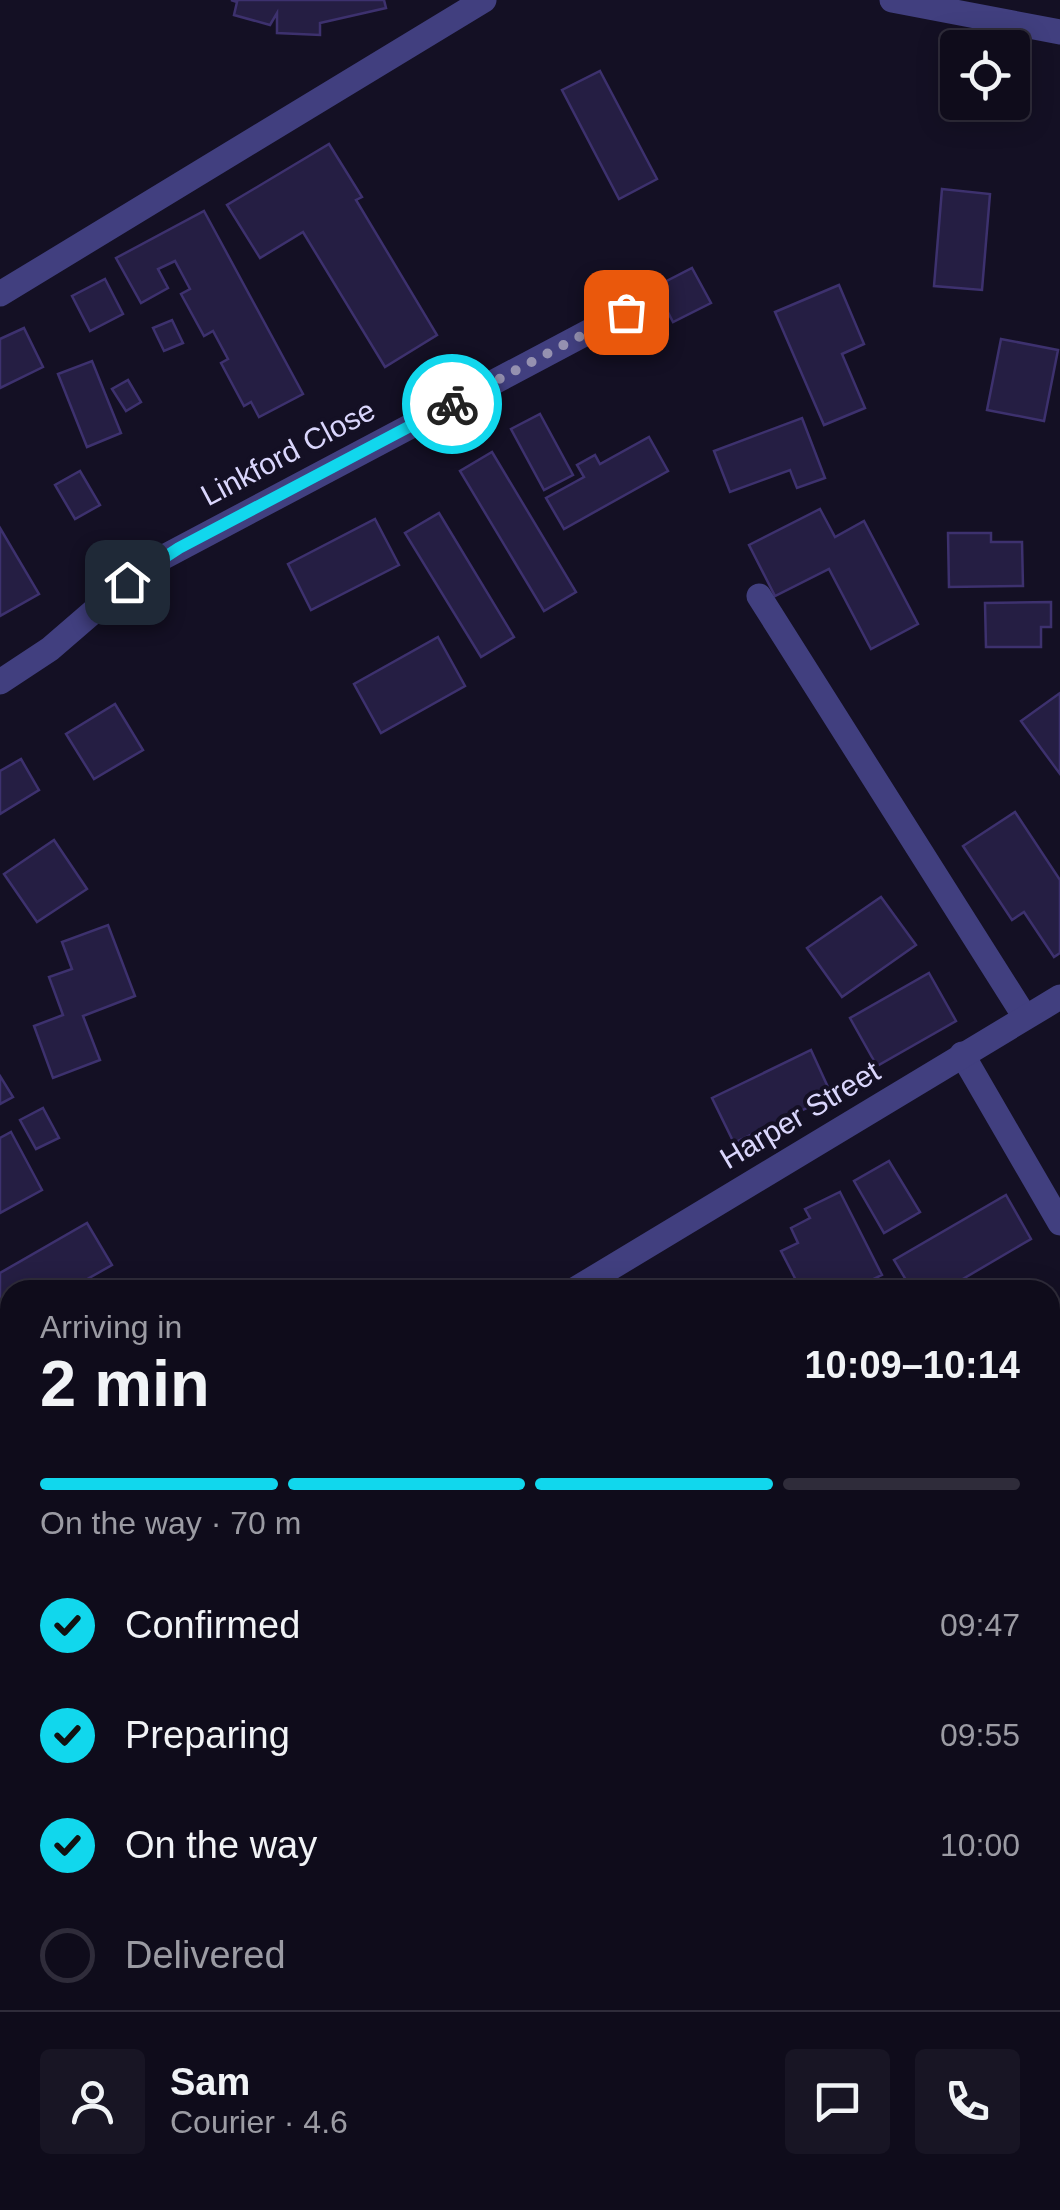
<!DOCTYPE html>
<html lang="en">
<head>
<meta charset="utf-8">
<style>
	body { margin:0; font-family:Arial,sans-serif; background:#181524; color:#f1f3f6; height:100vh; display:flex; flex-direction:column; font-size:38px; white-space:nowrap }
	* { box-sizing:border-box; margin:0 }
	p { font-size:32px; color:#9b9ba3 }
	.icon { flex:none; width:55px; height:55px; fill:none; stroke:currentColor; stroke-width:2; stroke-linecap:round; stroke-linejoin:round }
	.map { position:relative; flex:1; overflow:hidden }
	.sheet { position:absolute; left:0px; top:1280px; width:1060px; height:930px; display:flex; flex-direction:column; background:#0f0c1b; border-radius:30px 30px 0 0; box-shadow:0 5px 25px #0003,0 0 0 2px #2f2c3a }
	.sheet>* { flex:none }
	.tools { position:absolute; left:940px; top:30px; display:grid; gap:20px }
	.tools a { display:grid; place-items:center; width:90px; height:90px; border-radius:10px; background:#0f0c1b; box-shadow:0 5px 25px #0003,0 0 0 2px #2f2c3a; font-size:50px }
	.pin { position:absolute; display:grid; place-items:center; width:85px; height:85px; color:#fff; margin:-42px; border-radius:20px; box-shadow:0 5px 15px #0006 }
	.courier { position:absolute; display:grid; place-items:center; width:100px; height:100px; margin:-50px; border:8px solid #11d7ed; border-radius:50%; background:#fff; color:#222; box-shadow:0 2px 12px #0007 }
	.headline em { font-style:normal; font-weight:700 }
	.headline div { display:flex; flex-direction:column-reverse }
	.headline { display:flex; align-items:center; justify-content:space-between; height:170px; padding:0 40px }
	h1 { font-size:65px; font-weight:700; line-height:75px }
	.bar { display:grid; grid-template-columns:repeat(4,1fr); gap:15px 10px; align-content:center; height:120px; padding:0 40px }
	.bar i { height:12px; border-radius:8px; background:#2f2c3a }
	.bar .on { background:#11d7ed }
	.bar p { grid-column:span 4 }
	.line { display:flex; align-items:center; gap:25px; padding:0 40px; border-top:2px solid #2f2c3a }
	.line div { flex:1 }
	.round { display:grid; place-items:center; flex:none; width:105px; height:105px; border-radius:10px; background:#181524 }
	ol { padding:0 40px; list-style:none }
	li { display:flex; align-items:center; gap:30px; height:110px }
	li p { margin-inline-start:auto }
	li .icon { padding:10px; border-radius:50%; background:#11d7ed; color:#111; stroke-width:4 }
	li:last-child { color:#9b9ba3 }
	li i { width:55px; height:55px; border:5px solid #2f2c3a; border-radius:50% }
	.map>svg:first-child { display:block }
	.building { fill:#251e43; stroke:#3d316e; stroke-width:2.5 }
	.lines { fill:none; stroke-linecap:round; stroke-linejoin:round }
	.minor { stroke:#413f7f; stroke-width:25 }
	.tertiary { stroke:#413f7f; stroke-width:25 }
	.done { stroke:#9591b0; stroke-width:10; stroke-dasharray:0 18 }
	.route { stroke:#11d7ed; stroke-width:12 }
	.labels { text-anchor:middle; stroke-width:8; stroke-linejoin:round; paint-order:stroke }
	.street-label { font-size:30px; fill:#dad6fc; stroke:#141024 }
</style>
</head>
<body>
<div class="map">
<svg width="1060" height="2210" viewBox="0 0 1060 2210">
	<rect width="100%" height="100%" fill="#141024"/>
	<g class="building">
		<path d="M 231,0 L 384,0 L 386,8 L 320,23 L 320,35 L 277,33 L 277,13 L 270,25 L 234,15 L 237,2 Z"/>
		<path d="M 600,71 L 657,179 L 619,199 L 562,90 Z"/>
		<path d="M 329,144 L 362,197 L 356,200 L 437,335 L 385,367 L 303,232 L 260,258 L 227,205 Z"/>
		<path d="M 942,189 L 990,194 L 982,290 L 934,286 Z"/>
		<path d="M 204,211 L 303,394 L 259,417 L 251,402 L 244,406 L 221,363 L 228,359 L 213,331 L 204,336 L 181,294 L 190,289 L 175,261 L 158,269 L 168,288 L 141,303 L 116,258 Z"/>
		<path d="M 692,268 L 711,303 L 673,322 L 655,287 Z"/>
		<path d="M 105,279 L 123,314 L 90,331 L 72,296 Z"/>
		<path d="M 839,285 L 864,344 L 842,354 L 865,408 L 824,425 L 775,312 Z"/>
		<path d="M 172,320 L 183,343 L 164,351 L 153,328 Z"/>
		<path d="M 24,328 L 43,367 L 0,388 L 0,339 Z"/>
		<path d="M 1001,339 L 1058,350 L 1044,421 L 987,410 Z"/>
		<path d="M 92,361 L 121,433 L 87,447 L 58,374 Z"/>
		<path d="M 128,380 L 141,402 L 126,411 L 112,389 Z"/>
		<path d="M 540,414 L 573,475 L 544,490 L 511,429 Z"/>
		<path d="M 802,418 L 825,478 L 797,488 L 790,470 L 730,492 L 714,451 Z"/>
		<path d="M 649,437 L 668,471 L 564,529 L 546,498 L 584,477 L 577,465 L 595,455 L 600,464 Z"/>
		<path d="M 492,452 L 576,592 L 544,611 L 460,471 Z"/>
		<path d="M 80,471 L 100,505 L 75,519 L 55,485 Z"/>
		<path d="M 820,509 L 835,537 L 864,521 L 918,624 L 871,649 L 829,569 L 775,596 L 749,545 Z"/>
		<path d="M 439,513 L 514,637 L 481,657 L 405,533 Z"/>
		<path d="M 375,519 L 399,565 L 311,610 L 288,564 Z"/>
		<path d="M 0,528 L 39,594 L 0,616 Z"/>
		<path d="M 948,533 L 991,533 L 991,542 L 1022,542 L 1023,586 L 949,587 Z"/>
		<path d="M 1051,602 L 1051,627 L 1041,627 L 1041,647 L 986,647 L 985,603 Z"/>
		<path d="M 438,637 L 465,686 L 381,733 L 354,684 Z"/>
		<path d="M 1060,693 L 1060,774 L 1021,721 Z"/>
		<path d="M 115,704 L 143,750 L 94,779 L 66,734 Z"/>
		<path d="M 21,759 L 39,790 L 0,814 L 0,771 Z"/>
		<path d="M 1015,812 L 1060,880 L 1060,953 L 1054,957 L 1024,912 L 1012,920 L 963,846 Z"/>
		<path d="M 54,840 L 87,889 L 37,922 L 4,874 Z"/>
		<path d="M 881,897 L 916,945 L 842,997 L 807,948 Z"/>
		<path d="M 108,925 L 135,996 L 83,1016 L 100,1060 L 53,1078 L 34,1026 L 63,1015 L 49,977 L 72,969 L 62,942 Z"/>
		<path d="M 929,973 L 956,1021 L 877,1066 L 850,1018 Z"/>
		<path d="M 811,1050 L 832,1096 L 734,1143 L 712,1098 Z"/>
		<path d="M 0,1076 L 13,1097 L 0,1104 Z"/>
		<path d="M 43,1108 L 59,1138 L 36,1149 L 20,1120 Z"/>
		<path d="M 11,1132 L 42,1190 L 0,1213 L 0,1138 Z"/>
		<path d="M 889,1161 L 920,1212 L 884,1233 L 854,1181 Z"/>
		<path d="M 840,1192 L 882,1275 L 855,1288 L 851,1282 L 834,1290 L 801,1290 L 781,1251 L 798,1243 L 791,1228 L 810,1218 L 805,1209 Z"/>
		<path d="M 1006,1195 L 1031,1239 L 944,1290 L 912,1290 L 894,1260 Z"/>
		<path d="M 87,1223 L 112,1265 L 68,1290 L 10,1290 L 10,1324 L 0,1329 L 0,1273 Z"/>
		<path d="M 1060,1353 L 1060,1418 L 1050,1425 L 1050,1359 Z"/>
		<path d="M 1060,1479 L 1060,1545 L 1050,1527 L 1050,1485 Z"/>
		<path d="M 1060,1600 L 1060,1673 L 1050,1656 L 1050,1606 Z"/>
	</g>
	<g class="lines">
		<g class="minor">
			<path d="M 892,0 L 1060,32"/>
			<path d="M 0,294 L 484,0"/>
			<path d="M 759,596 L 1025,1017"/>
			<path d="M 0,682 L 50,649 L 145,567 L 626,312"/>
			<path d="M 962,1054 L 1060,1223"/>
			<path d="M 574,1290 L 1060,997"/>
			<path d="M 0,1633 L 10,1627"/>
		</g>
		<g class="tertiary">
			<path d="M 0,1503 L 10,1507"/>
			<path d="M 1050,1719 L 1060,1721"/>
		</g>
	</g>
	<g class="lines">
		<path class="done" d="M 452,404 L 626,312"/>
		<path class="route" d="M 127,582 L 179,548 L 452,404"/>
	</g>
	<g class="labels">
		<g class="street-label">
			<text transform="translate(288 453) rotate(-28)" y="10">Linkford Close</text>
			<text transform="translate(800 1115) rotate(-31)" y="10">Harper Street</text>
		</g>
	</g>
</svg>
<div class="tools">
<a><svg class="icon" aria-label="locate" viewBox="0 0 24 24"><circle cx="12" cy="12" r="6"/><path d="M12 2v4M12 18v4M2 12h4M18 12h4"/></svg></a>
</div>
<div class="pin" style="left:626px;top:312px;background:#ea580c"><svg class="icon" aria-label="bag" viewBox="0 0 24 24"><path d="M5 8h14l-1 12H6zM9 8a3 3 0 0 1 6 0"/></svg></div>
<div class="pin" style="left:127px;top:582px;background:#1f2937"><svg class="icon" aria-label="home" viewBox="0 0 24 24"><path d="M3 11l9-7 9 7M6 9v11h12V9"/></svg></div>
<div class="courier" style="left:452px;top:404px"><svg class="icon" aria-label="bike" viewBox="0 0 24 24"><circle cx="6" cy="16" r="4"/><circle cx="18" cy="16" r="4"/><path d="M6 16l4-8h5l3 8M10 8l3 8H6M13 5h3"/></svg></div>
<section class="sheet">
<div class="headline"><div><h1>2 min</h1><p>Arriving in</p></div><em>10:09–10:14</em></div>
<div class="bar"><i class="on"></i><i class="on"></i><i class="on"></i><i></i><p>On the way · 70 m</p></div>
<ol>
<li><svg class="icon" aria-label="check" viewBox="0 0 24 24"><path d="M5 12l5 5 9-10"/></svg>Confirmed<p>09:47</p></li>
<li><svg class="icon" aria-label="check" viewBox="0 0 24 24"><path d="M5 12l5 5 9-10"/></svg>Preparing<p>09:55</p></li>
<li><svg class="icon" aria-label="check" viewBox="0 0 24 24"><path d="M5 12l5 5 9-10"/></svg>On the way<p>10:00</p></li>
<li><i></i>Delivered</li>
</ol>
<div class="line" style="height:180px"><a class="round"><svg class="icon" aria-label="person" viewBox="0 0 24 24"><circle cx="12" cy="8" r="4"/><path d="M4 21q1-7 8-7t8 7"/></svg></a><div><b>Sam</b><p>Courier · 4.6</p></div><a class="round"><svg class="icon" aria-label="chat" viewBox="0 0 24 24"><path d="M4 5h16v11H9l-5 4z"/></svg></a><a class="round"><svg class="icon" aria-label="phone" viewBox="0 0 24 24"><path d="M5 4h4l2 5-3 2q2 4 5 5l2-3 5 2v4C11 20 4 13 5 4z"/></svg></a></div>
</section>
</div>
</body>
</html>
